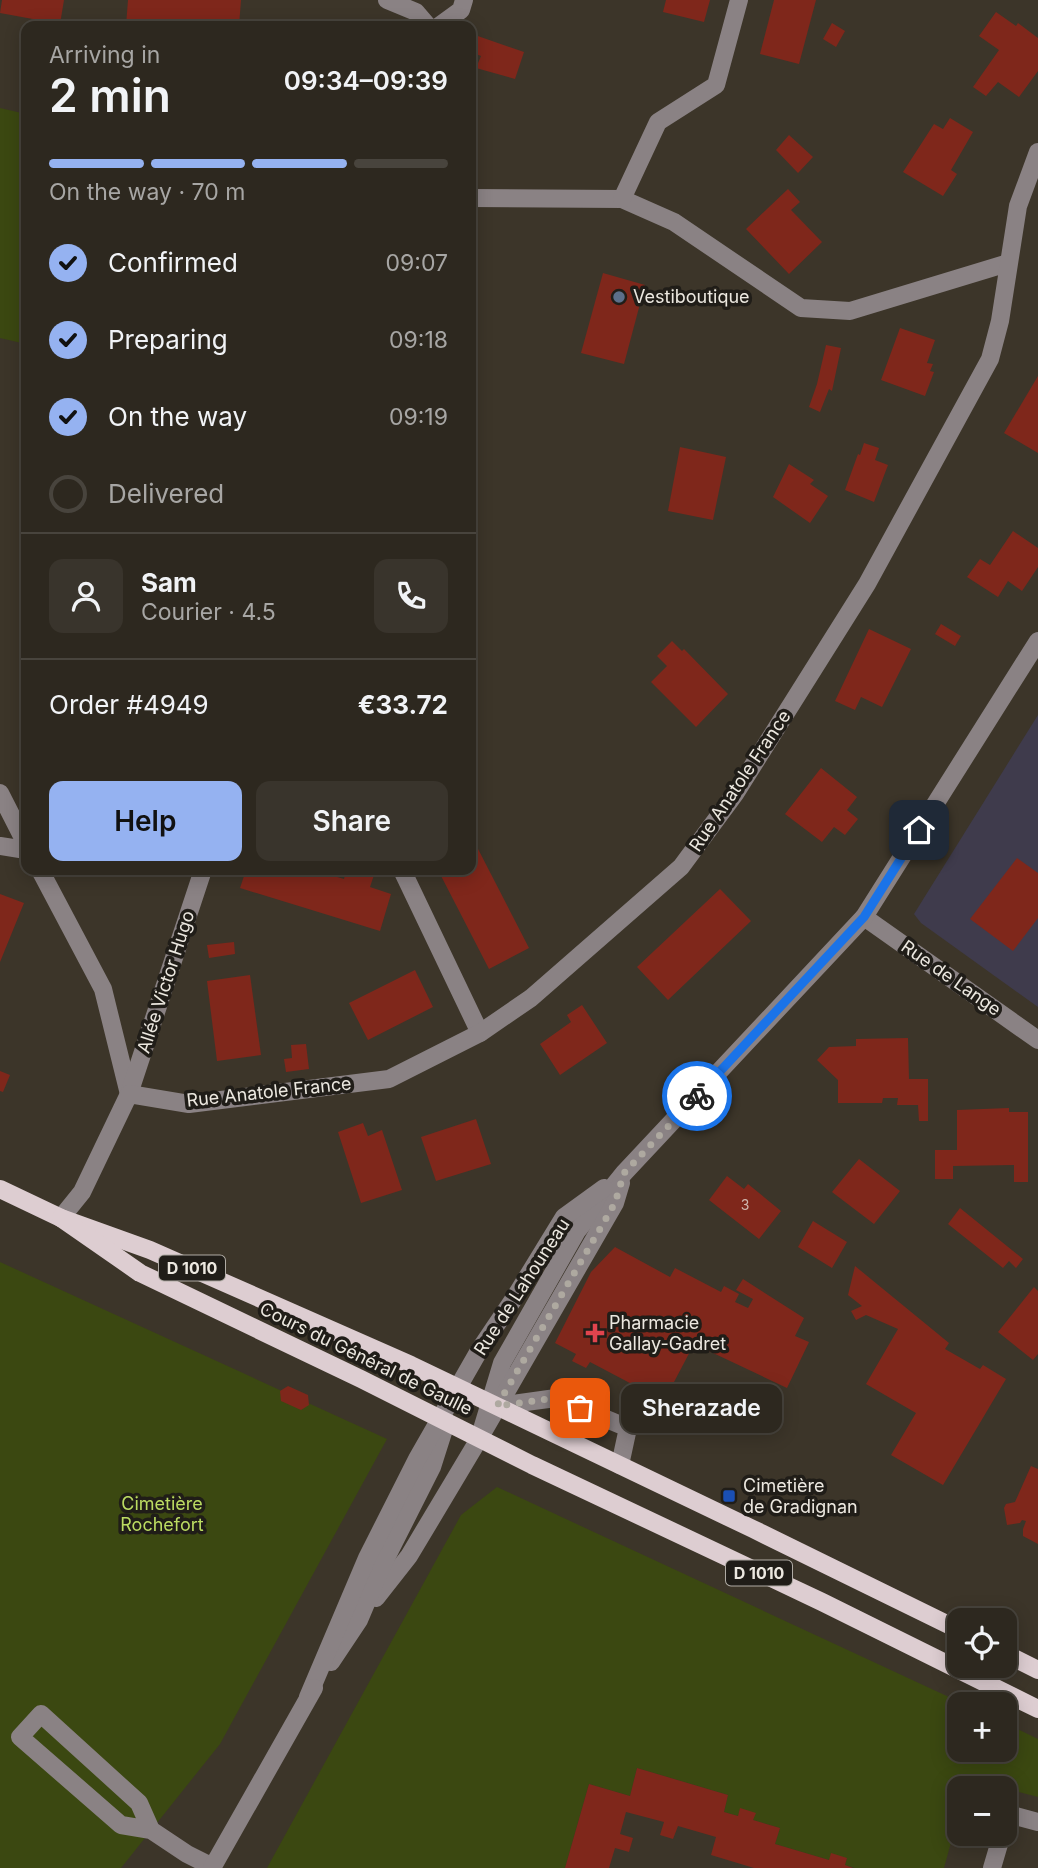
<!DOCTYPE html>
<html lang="en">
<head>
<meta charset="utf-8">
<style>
	body { margin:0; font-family:Inter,sans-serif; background:#39342c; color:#f1f3f6; height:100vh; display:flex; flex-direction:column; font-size:26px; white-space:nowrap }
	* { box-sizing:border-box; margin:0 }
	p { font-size:23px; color:#a7a6a4 }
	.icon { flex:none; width:38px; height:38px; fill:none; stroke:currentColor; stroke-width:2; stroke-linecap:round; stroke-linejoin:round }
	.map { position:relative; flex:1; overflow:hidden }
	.drawer { position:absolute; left:21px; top:21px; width:455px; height:854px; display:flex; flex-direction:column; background:#2d281f; border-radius:14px; box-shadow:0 4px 18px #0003,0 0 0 2px #48443d }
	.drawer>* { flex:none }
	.fabs { position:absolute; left:947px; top:1608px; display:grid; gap:14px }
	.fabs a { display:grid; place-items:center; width:70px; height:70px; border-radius:14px; background:#2d281f; box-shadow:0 4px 18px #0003,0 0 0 2px #48443d; font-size:35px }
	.pin { position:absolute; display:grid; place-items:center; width:60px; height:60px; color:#fff; margin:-30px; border-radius:14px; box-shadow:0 4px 10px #0006 }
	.courier { position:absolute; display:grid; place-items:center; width:70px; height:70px; margin:-35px; border:5px solid #1a73e8; border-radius:50%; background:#fff; color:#222; box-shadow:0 2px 9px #0007 }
	.bubble { position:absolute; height:49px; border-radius:14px; background:#2d281f; box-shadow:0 4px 18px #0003,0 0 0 2px #48443d; font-size:23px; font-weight:600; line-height:49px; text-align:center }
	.overview em { font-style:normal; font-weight:600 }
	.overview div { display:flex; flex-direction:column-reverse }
	.overview { display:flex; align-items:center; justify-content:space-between; height:119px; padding:0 28px }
	h1 { font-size:46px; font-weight:600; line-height:52px }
	.bar { display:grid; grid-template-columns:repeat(4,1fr); gap:10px 7px; align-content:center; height:84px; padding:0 28px }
	.bar i { height:9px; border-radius:5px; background:#48443d }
	.bar .current { background:#95b2f1 }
	.bar p { grid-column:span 4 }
	.line { display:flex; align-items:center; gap:18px; padding:0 28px; border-top:2px solid #48443d }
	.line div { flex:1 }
	.round { display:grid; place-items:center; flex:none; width:74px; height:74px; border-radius:14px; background:#39342c }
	ol { padding:0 28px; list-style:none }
	li { display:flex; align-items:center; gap:21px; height:77px }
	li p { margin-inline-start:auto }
	li .icon { padding:7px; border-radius:50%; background:#95b2f1; color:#111; stroke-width:4 }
	li:last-child { color:#a7a6a4 }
	li i { width:38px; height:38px; border:4px solid #48443d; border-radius:50% }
	.action { display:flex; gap:14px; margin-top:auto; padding:14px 28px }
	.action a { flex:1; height:80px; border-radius:14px; background:#95b2f1; color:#111; font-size:28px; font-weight:600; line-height:80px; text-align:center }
	.action a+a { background:#39342c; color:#f1f3f6 }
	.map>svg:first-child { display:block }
	.education { fill:#3f3b4c }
	.green { fill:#3b4811 }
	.building { fill:#7f271b }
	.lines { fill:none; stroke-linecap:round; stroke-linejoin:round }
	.minor { stroke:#8a8284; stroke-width:18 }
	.major { stroke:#ddcdd1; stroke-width:18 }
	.done { stroke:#aea9a0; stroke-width:7; stroke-dasharray:0 12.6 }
	.route { stroke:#1a73e8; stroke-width:9 }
	.service-dot { fill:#5c6f8a; stroke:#201d18; stroke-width:2.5 }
	.health-dot { fill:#e0444e; stroke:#201d18; stroke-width:2.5 }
	.transit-dot { fill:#1a4fb4; stroke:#201d18; stroke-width:2.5 }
	.labels { text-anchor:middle; stroke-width:7; stroke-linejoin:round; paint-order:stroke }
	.number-label { font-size:14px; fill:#d1b8af }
	.shield { fill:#201d18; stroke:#afaba4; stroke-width:2 }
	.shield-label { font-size:16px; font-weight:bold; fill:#ece8e0 }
	.poi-label { font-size:18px; fill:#ece8e0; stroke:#201d18; text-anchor:start }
	.street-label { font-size:18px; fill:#ece8e0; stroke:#201d18 }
	.park-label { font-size:18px; fill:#bcdc62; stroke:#201d18 }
</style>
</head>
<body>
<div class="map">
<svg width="1038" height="1868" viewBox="0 0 1038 1868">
	<rect width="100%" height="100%" fill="#3c3529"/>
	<path class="education" d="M 1038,715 L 1038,1007 L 921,923 L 914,914 Z"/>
	<g class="green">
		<path d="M 0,108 L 26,114 L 26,344 L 0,338 Z"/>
		<path d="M 0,1262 L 387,1439 L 220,1744 L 121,1868 L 0,1868 Z"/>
		<path d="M 497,1487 L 964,1704 L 959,1704 L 959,1750 L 1004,1750 L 1005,1723 L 1038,1739 L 1038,1797 L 1004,1788 L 970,1782 L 967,1788 L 959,1788 L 959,1813 L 944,1868 L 855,1868 L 845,1865 L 847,1858 L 829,1860 L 775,1844 L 780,1828 L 753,1820 L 740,1809 L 738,1816 L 724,1812 L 728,1795 L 637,1768 L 630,1796 L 589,1784 L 565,1868 L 267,1868 L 461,1515 Z"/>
	</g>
	<g class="building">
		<path d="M 2,0 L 64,0 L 60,24 L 0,13 Z"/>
		<path d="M 128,0 L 241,0 L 239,26 L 126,26 Z"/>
		<path d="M 666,0 L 710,0 L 704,22 L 663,12 Z"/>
		<path d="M 774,0 L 816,0 L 799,64 L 760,54 Z"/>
		<path d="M 996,12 L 1016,26 L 1018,23 L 1038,38 L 1038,71 L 1019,97 L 998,82 L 986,96 L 973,87 L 999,50 L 979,36 Z"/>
		<path d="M 832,23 L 845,31 L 836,47 L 823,39 Z"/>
		<path d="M 472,34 L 524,52 L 515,79 L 476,68 L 481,56 L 471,52 Z"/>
		<path d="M 950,118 L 973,132 L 951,170 L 957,174 L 943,196 L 903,172 L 934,124 L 943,129 Z"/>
		<path d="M 789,135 L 813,157 L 798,173 L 776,150 Z"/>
		<path d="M 788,189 L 800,202 L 791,210 L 822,242 L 789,274 L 746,229 Z"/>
		<path d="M 603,273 L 645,285 L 624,364 L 581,353 Z"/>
		<path d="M 900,328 L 935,340 L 927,363 L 933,364 L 930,371 L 934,372 L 925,396 L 881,380 Z"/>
		<path d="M 826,345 L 841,348 L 832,391 L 829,389 L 820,412 L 809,407 L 817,384 Z"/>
		<path d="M 1038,376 L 1038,453 L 1004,433 Z"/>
		<path d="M 864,443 L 879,448 L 875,460 L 888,465 L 874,502 L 845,490 L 858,454 L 860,455 Z"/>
		<path d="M 680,447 L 726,457 L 713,520 L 668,511 Z"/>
		<path d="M 789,464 L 814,480 L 810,484 L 828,496 L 810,523 L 773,497 Z"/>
		<path d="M 1013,531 L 1038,548 L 1038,567 L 1022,591 L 1008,581 L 998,597 L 967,577 L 980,559 L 990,565 Z"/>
		<path d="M 941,624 L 961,636 L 955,646 L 935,634 Z"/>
		<path d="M 869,629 L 911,649 L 882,707 L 861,697 L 855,710 L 835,701 Z"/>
		<path d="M 672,641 L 682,651 L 684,649 L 728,694 L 696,727 L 651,682 L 667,666 L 657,656 Z"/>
		<path d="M 821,768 L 857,797 L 847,810 L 858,819 L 845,835 L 834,827 L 822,842 L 785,814 Z"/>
		<path d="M 477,847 L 529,948 L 489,969 L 438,870 L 471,870 L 471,850 Z"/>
		<path d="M 1017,858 L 1038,873 L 1038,918 L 1013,951 L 970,919 Z"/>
		<path d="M 246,870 L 314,870 L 344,879 L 346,870 L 355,870 L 374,875 L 370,887 L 391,894 L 380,931 L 240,888 Z"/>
		<path d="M 720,889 L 751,921 L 668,1000 L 637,967 Z"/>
		<path d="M 0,894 L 24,903 L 0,962 Z"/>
		<path d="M 234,942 L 235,954 L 209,958 L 207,945 Z"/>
		<path d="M 415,970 L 433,1007 L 368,1040 L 349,1003 Z"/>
		<path d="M 250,975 L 261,1055 L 217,1061 L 207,981 Z"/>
		<path d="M 582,1005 L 607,1043 L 560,1075 L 540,1044 L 571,1022 L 567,1015 Z"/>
		<path d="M 908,1038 L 909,1079 L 928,1079 L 928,1121 L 919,1121 L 918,1105 L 897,1105 L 898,1098 L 883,1098 L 882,1103 L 838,1103 L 838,1080 L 817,1060 L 829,1047 L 856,1046 L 856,1039 Z"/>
		<path d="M 306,1044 L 309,1069 L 286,1072 L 284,1059 L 292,1058 L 291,1045 Z"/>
		<path d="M 0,1071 L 10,1075 L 3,1092 L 0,1091 Z"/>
		<path d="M 1009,1108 L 1009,1112 L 1028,1112 L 1028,1182 L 1014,1182 L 1014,1165 L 953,1166 L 953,1179 L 935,1179 L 935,1150 L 957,1150 L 957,1110 Z"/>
		<path d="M 476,1119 L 491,1164 L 436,1181 L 421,1137 Z"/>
		<path d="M 363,1123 L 368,1136 L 382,1130 L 402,1190 L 361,1203 L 338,1132 Z"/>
		<path d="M 859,1159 L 900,1191 L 874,1224 L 832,1192 Z"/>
		<path d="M 727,1176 L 744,1189 L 748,1184 L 781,1211 L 759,1239 L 709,1200 Z"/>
		<path d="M 960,1208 L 1023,1259 L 1016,1268 L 1009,1261 L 1003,1268 L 948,1224 Z"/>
		<path d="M 813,1221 L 847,1242 L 832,1268 L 798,1247 Z"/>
		<path d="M 615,1247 L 670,1277 L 675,1268 L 721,1292 L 724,1286 L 739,1294 L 735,1302 L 748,1308 L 753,1299 L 736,1290 L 743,1279 L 804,1318 L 795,1336 L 809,1342 L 787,1388 L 694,1344 L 664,1401 L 590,1362 L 586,1368 L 572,1361 L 576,1354 L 555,1343 L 591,1272 Z"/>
		<path d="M 855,1266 L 949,1343 L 945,1349 L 980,1369 L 983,1365 L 1006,1379 L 943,1485 L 891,1455 L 916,1413 L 866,1384 L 898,1329 L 866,1315 L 856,1320 L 851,1311 L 862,1306 L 848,1295 Z"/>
		<path d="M 1034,1287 L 1038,1291 L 1038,1354 L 1033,1360 L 998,1332 Z"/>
		<path d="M 288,1386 L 308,1395 L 309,1405 L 301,1410 L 281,1401 L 280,1391 Z"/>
		<path d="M 1031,1466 L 1038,1469 L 1038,1544 L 1023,1536 L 1023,1529 L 1026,1521 L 1022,1520 L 1020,1523 L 1007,1525 L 1004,1508 L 1006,1504 L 1015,1502 Z"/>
		<path d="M 637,1768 L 728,1795 L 724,1812 L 738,1816 L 740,1808 L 756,1813 L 753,1820 L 780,1828 L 775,1844 L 829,1860 L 831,1853 L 847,1858 L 845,1865 L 853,1868 L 754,1868 L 711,1855 L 716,1837 L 678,1826 L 673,1839 L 660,1835 L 664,1822 L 626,1812 L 620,1834 L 633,1838 L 629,1852 L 615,1848 L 609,1868 L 565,1868 L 589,1784 L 630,1796 Z"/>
	</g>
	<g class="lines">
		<g class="minor">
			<path d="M 387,0 L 416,12 L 428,26"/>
			<path d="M 439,26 L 461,10 L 464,0"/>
			<path d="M 471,198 L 622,199 L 674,222 L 801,308 L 850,311 L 1008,263"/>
			<path d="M 622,199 L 658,122 L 716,85 L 739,0"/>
			<path d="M 0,793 L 26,844"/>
			<path d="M 0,846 L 26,850"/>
			<path d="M 40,870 L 103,989 L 129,1094"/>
			<path d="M 402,870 L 480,1033"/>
			<path d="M 864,917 L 1038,1040"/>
			<path d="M 129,1094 L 203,870"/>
			<path d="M 61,1218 L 82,1192 L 129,1094 L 189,1104 L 389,1079 L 480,1033 L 531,998 L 681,867 L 735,794 L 867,584 L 990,359 L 1000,321 L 1018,206 L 1038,152"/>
			<path d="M 497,1406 L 556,1398 L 628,1428 L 620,1465"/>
			<path d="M 479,1439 L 502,1363 L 577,1231 L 624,1173 L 864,917 L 1038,641"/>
			<path d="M 376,1598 L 409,1556 L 479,1439 L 615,1203 L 621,1183"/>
			<path d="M 331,1662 L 359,1620 L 381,1568 L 432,1467 L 446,1423"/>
			<path d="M 308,1697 L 367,1558 L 417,1459 L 480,1349 L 515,1297 L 564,1217 L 604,1188"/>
			<path d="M 1004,1825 L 1008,1814 L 1038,1822"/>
			<path d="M 151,1830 L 121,1825 L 20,1737 L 41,1714 L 139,1803 L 151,1830 L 187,1854 L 213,1867"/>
			<path d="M 212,1868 L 314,1688"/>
			<path d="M 992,1868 L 1002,1834"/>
		</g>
		<g class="major">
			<path d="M 0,1189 L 61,1218 L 150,1250 L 411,1365 L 753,1529 L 959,1630"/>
			<path d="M 61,1218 L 140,1273 L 361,1379 L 532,1465 L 822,1602 L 1038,1709"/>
			<path d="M 1004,1653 L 1038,1670"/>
		</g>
	</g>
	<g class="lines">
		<path class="done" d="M 580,1408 L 556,1398 L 497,1406 L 615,1203 L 624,1173 L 697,1096"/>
		<path class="route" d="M 697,1096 L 864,917 L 919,830"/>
	</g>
	<circle class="service-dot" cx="619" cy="297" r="7"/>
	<path class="health-dot" d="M591.5 1322.5h7v7h7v7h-7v7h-7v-7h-7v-7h7z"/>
	<rect class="transit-dot" x="722" y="1489" width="14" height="14" rx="3.5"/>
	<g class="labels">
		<g class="number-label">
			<text x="745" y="1210">3</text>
		</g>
		<g class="shield">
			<rect x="159" y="1255.5" width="66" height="25" rx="5"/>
			<rect x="726" y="1560.5" width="66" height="25" rx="5"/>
		</g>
		<g class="shield-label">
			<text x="192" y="1274">D 1010</text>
			<text x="759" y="1579">D 1010</text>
		</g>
		<g class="poi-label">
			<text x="633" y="303">Vestiboutique</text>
			<text x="609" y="1329">Pharmacie<tspan x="609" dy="21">Gallay-Gadret</tspan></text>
			<text x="743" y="1492">Cimetière<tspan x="743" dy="21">de Gradignan</tspan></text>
		</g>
		<g class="street-label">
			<text transform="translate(740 781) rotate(-56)" y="6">Rue Anatole France</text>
			<text transform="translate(951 978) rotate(35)" y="6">Rue de Lange</text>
			<text transform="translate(166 982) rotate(-72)" y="6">Allée Victor Hugo</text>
			<text transform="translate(269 1092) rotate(-6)" y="6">Rue Anatole France</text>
			<text transform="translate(522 1287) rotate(-57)" y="6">Rue de Lahouneau</text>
			<text transform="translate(366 1359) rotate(26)" y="6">Cours du Général de Gaulle</text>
		</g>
		<g class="park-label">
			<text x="162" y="1510">Cimetière<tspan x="162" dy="21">Rochefort</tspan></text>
		</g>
	</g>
</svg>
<div class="fabs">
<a><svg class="icon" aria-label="locate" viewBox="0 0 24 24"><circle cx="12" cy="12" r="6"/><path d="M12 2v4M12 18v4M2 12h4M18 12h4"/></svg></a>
<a>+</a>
<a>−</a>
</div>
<div class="pin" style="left:580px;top:1408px;background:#ea580c"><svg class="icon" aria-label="bag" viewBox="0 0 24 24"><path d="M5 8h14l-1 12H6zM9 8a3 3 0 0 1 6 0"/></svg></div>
<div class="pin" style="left:919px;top:830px;background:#1f2937"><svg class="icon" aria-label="home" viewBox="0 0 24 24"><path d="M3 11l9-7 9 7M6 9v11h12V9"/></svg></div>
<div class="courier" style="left:697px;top:1096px"><svg class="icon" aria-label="bike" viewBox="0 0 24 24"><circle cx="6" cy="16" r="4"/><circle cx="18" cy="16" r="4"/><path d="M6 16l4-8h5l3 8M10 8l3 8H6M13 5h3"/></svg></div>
<div class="bubble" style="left:621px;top:1384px;width:161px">Sherazade</div>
<section class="drawer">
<div class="overview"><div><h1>2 min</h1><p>Arriving in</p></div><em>09:34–09:39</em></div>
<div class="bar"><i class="current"></i><i class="current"></i><i class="current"></i><i></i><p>On the way · 70 m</p></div>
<ol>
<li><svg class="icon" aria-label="check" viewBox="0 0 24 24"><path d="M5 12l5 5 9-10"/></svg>Confirmed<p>09:07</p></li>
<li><svg class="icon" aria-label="check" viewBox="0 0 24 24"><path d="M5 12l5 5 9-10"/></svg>Preparing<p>09:18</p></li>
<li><svg class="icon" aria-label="check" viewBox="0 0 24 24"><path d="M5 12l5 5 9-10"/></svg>On the way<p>09:19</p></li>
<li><i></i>Delivered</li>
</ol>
<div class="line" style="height:126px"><a class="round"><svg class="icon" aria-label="person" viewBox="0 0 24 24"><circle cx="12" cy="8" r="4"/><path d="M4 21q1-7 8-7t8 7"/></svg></a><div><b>Sam</b><p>Courier · 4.5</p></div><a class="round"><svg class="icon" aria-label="phone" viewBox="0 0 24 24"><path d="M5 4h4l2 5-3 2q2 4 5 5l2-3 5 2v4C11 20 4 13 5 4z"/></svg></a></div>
<div class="line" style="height:91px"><div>Order #4949</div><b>€33.72</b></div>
<div class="action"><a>Help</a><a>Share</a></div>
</section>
</div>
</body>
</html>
